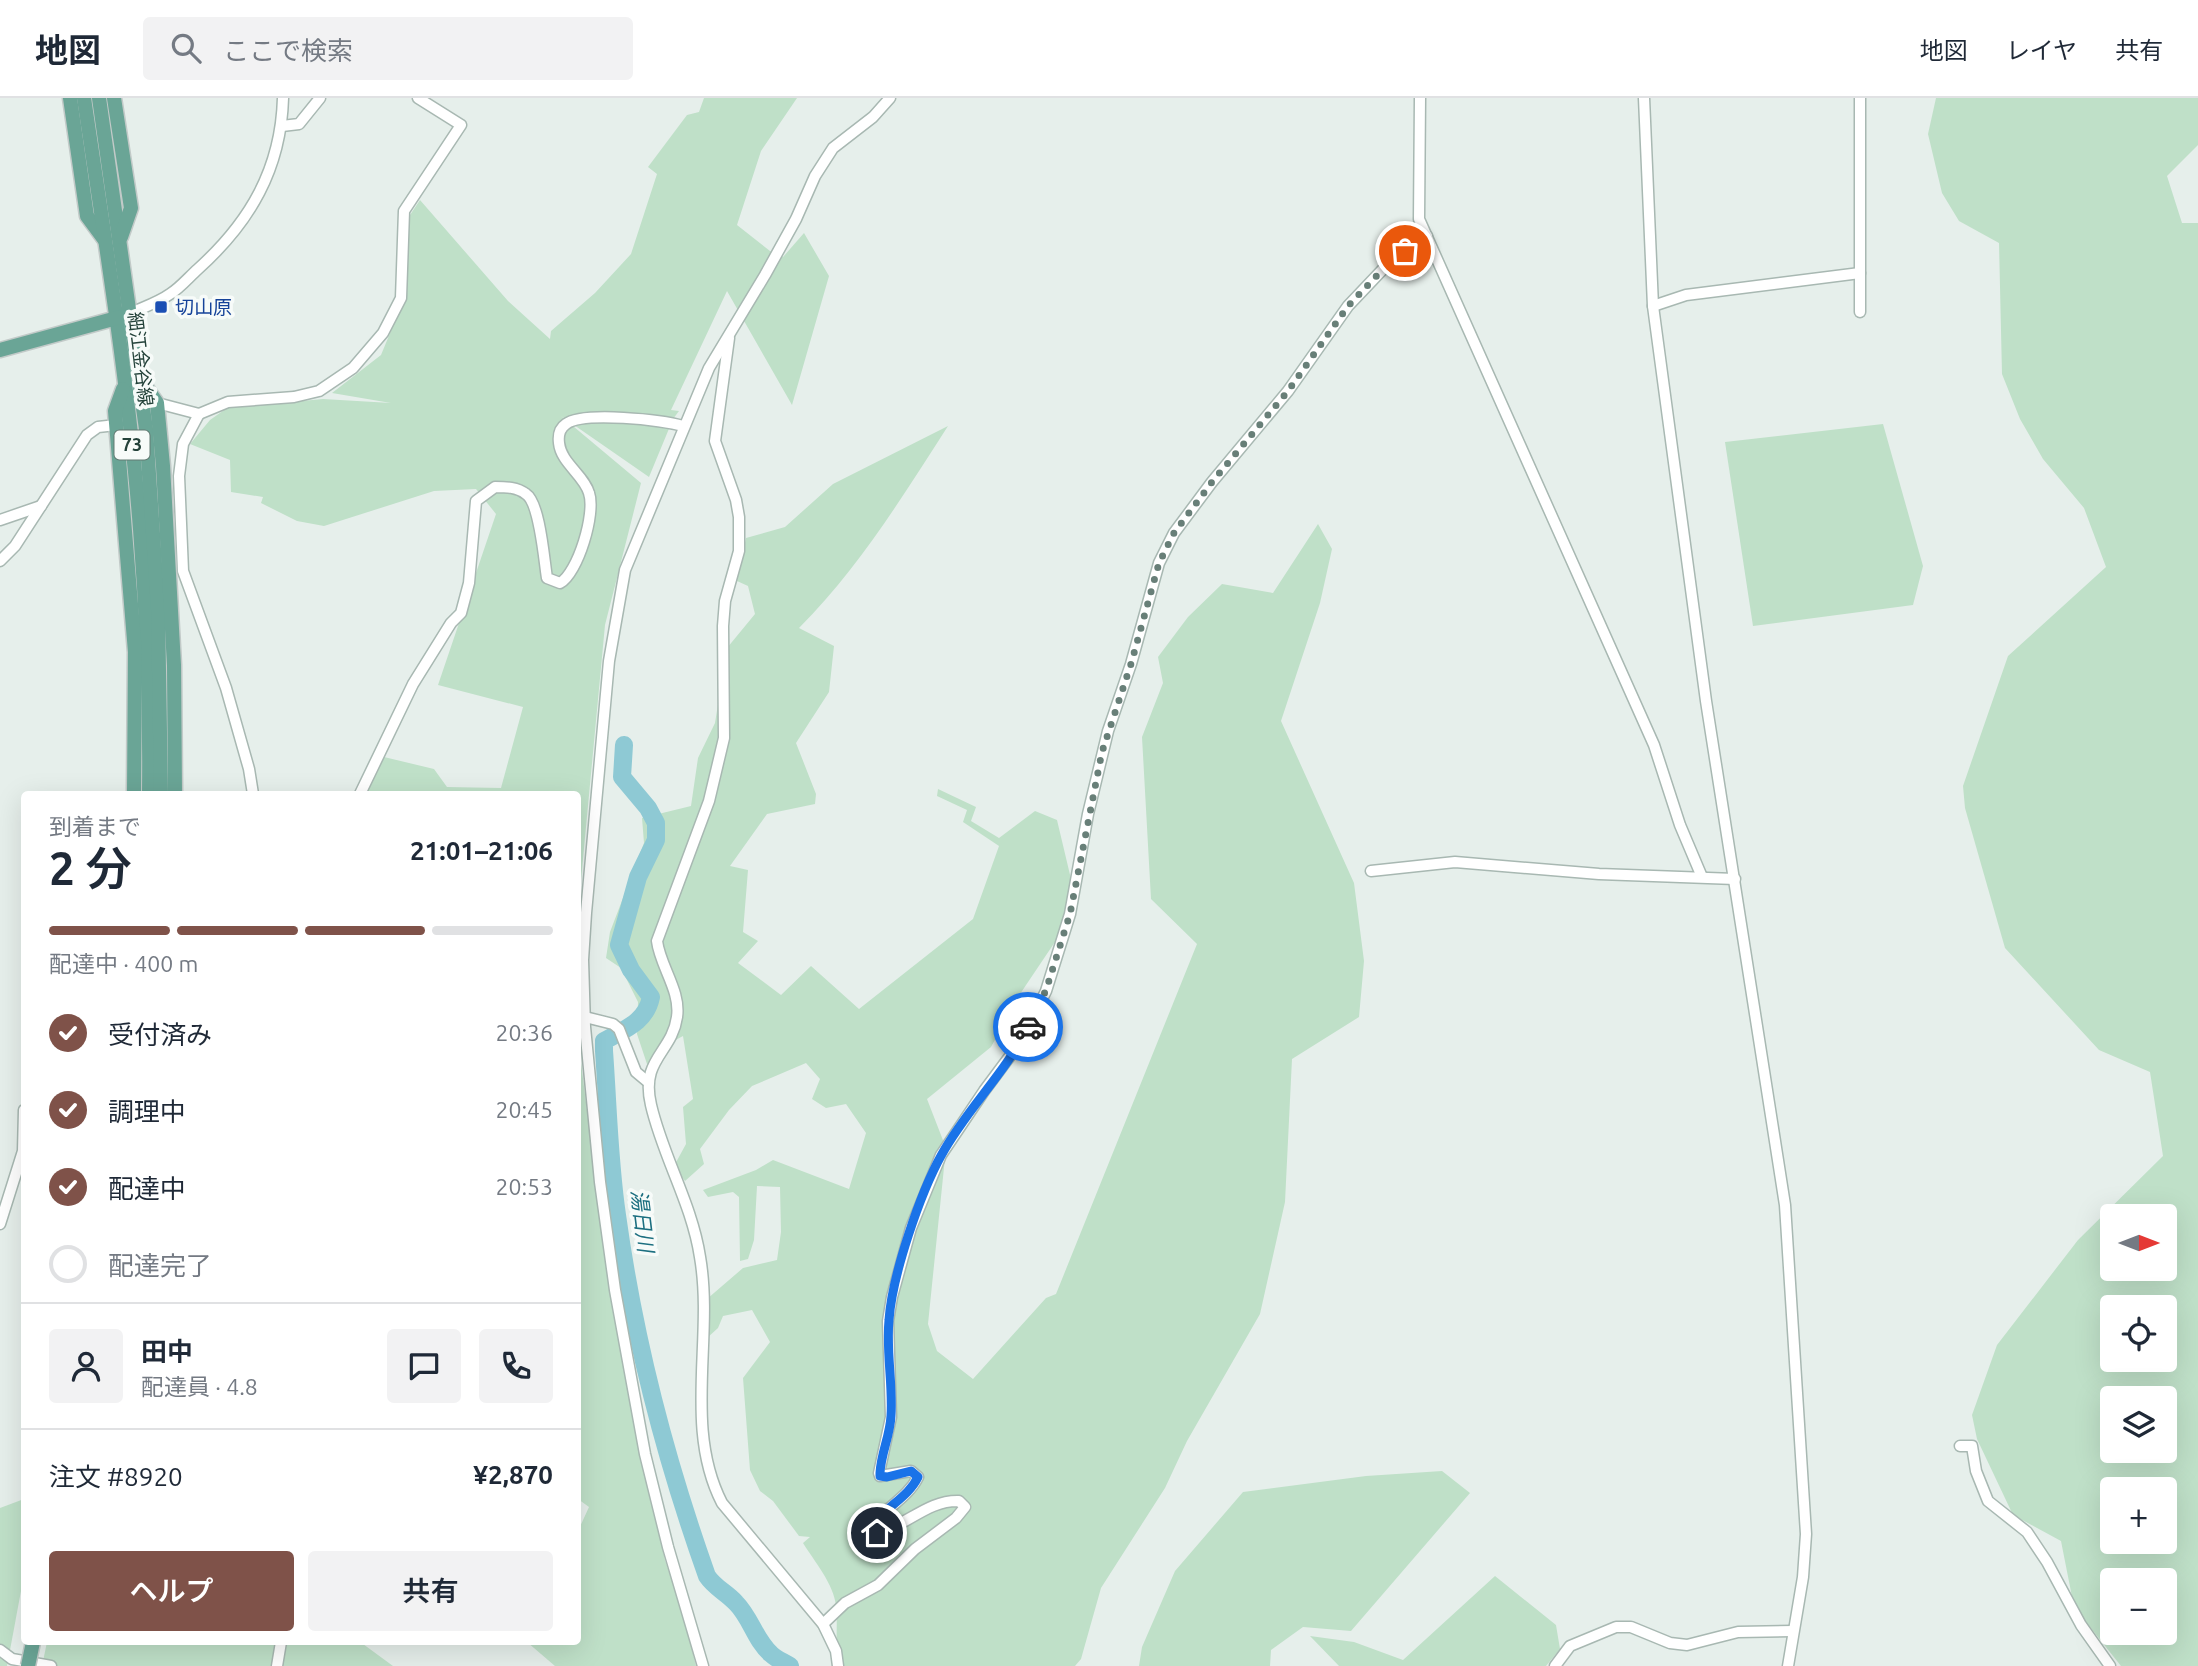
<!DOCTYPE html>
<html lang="ja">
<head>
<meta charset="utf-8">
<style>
	body { margin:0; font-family:Ubuntu,"Noto Sans JP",sans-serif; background:#f2f2f3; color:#1f2937; height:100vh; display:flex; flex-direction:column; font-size:26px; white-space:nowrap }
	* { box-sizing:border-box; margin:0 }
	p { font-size:23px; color:#747a83 }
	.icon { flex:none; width:38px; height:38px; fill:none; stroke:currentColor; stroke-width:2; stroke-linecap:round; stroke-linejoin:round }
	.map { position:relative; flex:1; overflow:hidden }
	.panel { position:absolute; left:21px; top:693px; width:560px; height:854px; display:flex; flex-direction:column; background:#fff; border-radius:7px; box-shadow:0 7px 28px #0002 }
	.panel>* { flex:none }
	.needle { width:46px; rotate:90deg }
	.fabs { position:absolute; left:2100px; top:1106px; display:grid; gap:14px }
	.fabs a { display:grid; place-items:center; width:77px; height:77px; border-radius:7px; background:#fff; box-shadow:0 7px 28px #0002; font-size:35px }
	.pin { position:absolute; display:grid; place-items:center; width:60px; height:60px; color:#fff; margin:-30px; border:4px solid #fff; border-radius:50%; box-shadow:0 2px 7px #0007 }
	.courier { position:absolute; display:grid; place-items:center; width:70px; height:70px; margin:-35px; border:5px solid #1a73e8; border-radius:50%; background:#fff; color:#222; box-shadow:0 2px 9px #0007 }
	.headline em { font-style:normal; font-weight:600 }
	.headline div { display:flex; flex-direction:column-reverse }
	.headline { display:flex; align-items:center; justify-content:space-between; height:119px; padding:0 28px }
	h1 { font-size:46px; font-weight:600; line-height:52px }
	.bar { display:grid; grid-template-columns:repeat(4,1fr); gap:10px 7px; align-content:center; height:84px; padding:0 28px }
	.bar i { height:9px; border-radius:5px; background:#e0e1e3 }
	.bar .active { background:#7f5249 }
	.bar p { grid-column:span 4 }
	.line { display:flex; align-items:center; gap:18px; padding:0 28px; border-top:2px solid #e0e1e3 }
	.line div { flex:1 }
	.round { display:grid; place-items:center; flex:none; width:74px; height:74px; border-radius:7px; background:#f2f2f3 }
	ol { padding:0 28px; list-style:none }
	li { display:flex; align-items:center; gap:21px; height:77px }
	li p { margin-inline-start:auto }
	li .icon { padding:7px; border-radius:50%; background:#7f5249; color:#fff; stroke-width:4 }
	li:last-child { color:#747a83 }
	li i { width:38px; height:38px; border:4px solid #e0e1e3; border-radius:50% }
	.button { display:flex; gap:14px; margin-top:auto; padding:14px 28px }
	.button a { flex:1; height:80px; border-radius:7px; background:#7f5249; color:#fff; font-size:28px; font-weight:600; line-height:80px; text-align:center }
	.button a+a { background:#f2f2f3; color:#1f2937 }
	header { display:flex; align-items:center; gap:42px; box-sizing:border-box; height:98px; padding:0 35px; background:#fff; border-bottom:2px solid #e0e1e3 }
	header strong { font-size:33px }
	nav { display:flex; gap:38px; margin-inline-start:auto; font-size:24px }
	.search { width:490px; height:63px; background:#f2f2f3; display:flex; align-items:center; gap:18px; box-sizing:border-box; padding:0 24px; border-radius:7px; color:#747a83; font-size:26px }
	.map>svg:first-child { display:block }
	.green { fill:#bfe0c8; fill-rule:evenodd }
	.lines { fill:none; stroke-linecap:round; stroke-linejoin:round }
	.river { stroke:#8ec9d4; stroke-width:18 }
	.minor-casing { stroke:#a8b8b2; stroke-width:13 }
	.major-casing { stroke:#c2cac8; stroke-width:17 }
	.minor { stroke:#fff; stroke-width:10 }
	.major { stroke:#6aa596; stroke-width:14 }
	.major-bridge-casing { stroke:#c2cac8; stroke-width:17; stroke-linecap:butt }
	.major-bridge { stroke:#6aa596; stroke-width:14 }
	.done { stroke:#687f78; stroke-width:7; stroke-dasharray:0 12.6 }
	.route { stroke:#1a73e8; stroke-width:9 }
	.transit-dot { fill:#1a4fb4; stroke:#f7fbf9; stroke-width:2.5 }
	.labels { text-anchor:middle; stroke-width:7; stroke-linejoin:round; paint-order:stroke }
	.shield { fill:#f7fbf9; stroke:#637a73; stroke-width:2 }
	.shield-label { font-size:18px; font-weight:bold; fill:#24423a }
	.transit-label { font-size:19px; fill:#164399; stroke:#f7fbf9; text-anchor:start }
	.street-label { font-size:19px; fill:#24423a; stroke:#f7fbf9 }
	.water-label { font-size:21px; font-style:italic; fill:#1c6f80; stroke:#f7fbf9 }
</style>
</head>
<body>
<header>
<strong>地図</strong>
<div class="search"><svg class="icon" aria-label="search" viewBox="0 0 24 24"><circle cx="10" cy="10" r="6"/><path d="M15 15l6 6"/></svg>ここで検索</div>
<nav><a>地図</a><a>レイヤ</a><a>共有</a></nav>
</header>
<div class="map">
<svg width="2198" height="1568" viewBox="0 0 2198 1568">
	<rect width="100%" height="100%" fill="#e6efeb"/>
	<g class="green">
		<path d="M 704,0 L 797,0 L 761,53 L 737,127 L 770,153 L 783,159 L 804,135 L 829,178 L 792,307 L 727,193 L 671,312 L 679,313 L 673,321 L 649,379 L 561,318 L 641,385 L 605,527 L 578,814 L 578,696 L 366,696 L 384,659 L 434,671 L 447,689 L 501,690 L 523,609 L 438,587 L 496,416 L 476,391 L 434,393 L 324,428 L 297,423 L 261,405 L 263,399 L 231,394 L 230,362 L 190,346 L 210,322 L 227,310 L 323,301 L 391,305 L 332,295 L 381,257 L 402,206 L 408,120 L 420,102 L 508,203 L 550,241 L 551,233 L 595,195 L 631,156 L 657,76 L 648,69 L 687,17 L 699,14 Z"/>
		<path d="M 1936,0 L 2198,0 L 2198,47 L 2167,78 L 2182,125 L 2198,125 L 2198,1568 L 2121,1568 L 2074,1509 L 2061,1443 L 2013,1417 L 1977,1341 L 1972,1317 L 1997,1247 L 2078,1142 L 2163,1058 L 2150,974 L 2099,952 L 2005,850 L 1965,710 L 1963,688 L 2008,558 L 2106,469 L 2084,410 L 2043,361 L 2020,321 L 2002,276 L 1999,145 L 1959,123 L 1942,95 L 1928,36 ZM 2112,1118 L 2165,1118 L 2165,1171 L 2112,1171 ZM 2112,1209 L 2165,1209 L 2165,1262 L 2112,1262 ZM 2112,1300 L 2165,1300 L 2165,1353 L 2112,1353 ZM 2112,1391 L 2165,1391 L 2165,1444 L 2112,1444 ZM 2112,1482 L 2165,1482 L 2165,1535 L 2112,1535 Z"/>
		<path d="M 1883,326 L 1923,468 L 1913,507 L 1753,528 L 1725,344 Z"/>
		<path d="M 948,328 C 903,398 858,471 799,530 L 834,548 L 829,594 L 796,645 L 816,696 L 815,706 L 767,716 L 730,768 L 748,772 L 743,834 L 758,843 L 738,865 L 781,897 L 811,868 L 859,911 L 973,821 L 999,748 L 963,724 L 967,712 L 937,698 L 938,691 L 976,709 L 971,723 L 999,740 L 1035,713 L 1057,722 L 1071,781 L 1063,832 L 1020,896 L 991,949 L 927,1001 L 946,1050 L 928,1226 L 937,1253 L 973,1281 L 1046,1200 L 1056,1196 L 1197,846 L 1151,801 L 1142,639 L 1163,585 L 1158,559 L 1188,519 L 1222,486 L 1273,495 L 1318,426 L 1332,451 L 1320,505 L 1281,623 L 1354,785 L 1364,863 L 1359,919 L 1292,961 L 1285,1104 L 1260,1216 L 1187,1343 L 1165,1390 L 1101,1490 L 1081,1561 L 1075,1568 L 838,1568 C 835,1548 838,1528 836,1508 C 834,1486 814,1463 803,1445 L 810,1439 L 799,1438 L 773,1403 L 760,1393 L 750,1372 L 743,1280 L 770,1244 L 752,1212 L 723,1218 L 718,1230 L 707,1240 L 707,1201 L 743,1170 L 777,1162 L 781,1134 L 780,1089 L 757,1088 L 754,1142 L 748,1161 L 740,1163 L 739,1099 L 733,1094 L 708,1099 L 703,1092 L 756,1072 L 773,1062 L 849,1091 L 866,1035 L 846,1006 L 826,1010 L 812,1001 L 820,981 L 806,965 L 752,988 L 729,1012 L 700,1051 L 704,1066 L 685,1083 L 674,1068 L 686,1046 L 683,1009 L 693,1001 L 683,938 L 655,953 L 648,969 L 637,936 L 638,904 L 621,870 L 606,860 L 610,834 L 644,745 L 642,720 L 691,708 L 698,660 L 715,625 L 727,550 L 755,516 L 748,488 L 737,483 L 746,440 L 785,429 L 833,386 Z"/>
		<path d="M 578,941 L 606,1164 L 622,1257 L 665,1462 L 684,1518 L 696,1568 L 555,1568 L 527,1544 L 578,1544 L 578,1433 L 589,1409 L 578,1401 Z"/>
		<path d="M 1442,1373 L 1470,1395 L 1351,1533 L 1303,1529 L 1271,1552 L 1270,1568 L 1139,1568 L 1142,1549 L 1175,1473 L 1243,1394 L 1366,1378 Z"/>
		<path d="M 24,1401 L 24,1477 L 7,1568 L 0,1568 L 0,1410 Z"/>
		<path d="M 1495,1478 L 1556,1527 L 1560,1551 L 1546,1568 L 1339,1568 L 1310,1538 L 1354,1544 L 1403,1562 Z"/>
		<path d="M 47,1544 L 363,1544 L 363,1546 L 393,1568 L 42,1568 Z"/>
	</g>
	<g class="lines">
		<path class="river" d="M 624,647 L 622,679 L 648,710 L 656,725 L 656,742 L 638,779 L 619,847 L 631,872 L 651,899 C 646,924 625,931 604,943 L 604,953 C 608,1007 609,1063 617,1117 C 634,1241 665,1360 707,1478 C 715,1490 726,1494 736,1505 C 751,1520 755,1542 771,1556 C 776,1561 784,1564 790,1568"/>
		<defs>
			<g id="minor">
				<path d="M 1420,0 L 1419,121 L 1654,647 L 1680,727 L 1702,779"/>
				<path d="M 1644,0 L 1653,208 L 1706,603 L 1785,1107 L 1806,1436 L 1803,1479 L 1788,1568"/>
				<path d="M 282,28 L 299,26 L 320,0"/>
				<path d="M 1653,208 L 1686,197 L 1860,175"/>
				<path d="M 1860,214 L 1860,0"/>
				<path d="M 131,215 C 144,209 159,204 170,196 C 180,190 189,179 198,171 C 250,124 281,71 283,0"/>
				<path d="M 729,240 L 715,343 L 736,402 L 739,419 L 739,453 L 725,503 L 723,528 L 724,640 L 709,703 L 657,843 C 660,868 681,893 677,919 C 672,955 640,961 651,1007 C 663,1059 692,1106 700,1159 C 714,1240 683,1329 722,1405 L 823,1526 L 836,1553 L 838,1568"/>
				<path d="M 157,305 L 199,316 L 228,304 L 294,299 L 319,293 L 353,270 L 383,235 L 401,200 L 404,113 L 461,27 L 418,0"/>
				<path d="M 199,316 L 183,346 L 179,378 L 183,473 L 226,590 L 249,671 L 253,696"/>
				<path d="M 0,422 L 41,408"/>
				<path d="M 0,463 L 15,448 L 87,337 L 98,329 L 116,327"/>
				<path d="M 360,696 L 413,586 L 451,525 L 461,515 L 469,485 L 476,403 L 495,389 C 506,389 517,389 526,396 C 540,405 544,462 547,480 L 560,485 C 578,475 596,415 589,395 C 584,377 561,365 559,345 C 558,337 560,330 566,326 C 583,313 663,322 683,328"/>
				<path d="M 1371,773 L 1455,764 L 1599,776 L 1735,781"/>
				<path d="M 585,919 L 613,926 L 619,931 L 636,974 L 648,984"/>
				<path d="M 0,1126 L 23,1053 L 24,1012"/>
				<path d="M 1960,1348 L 1972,1348 L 1976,1373 L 1988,1403 L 2027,1434 L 2047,1464 L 2081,1527 L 2110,1568"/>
				<path d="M 823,1526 L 845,1505 L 878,1487 L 915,1451 L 956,1420 L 965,1409 L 959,1403 C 927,1402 907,1428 877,1435 L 871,1430 C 883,1411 908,1400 918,1379 L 911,1373 L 880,1378 L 879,1375 L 891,1319 L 888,1223 L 892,1199 L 911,1130 L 941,1057 L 984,993 L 1022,942 L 1046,893 L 1070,816 L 1088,716 L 1108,633 L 1131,566 L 1159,465 L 1174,435 L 1212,384 L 1288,293 L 1348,208 L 1385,169 L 1427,138"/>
				<path d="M 0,1552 L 12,1561 L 51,1568"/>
				<path d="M 277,1568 L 281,1544"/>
				<path d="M 703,1568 L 668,1449 L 645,1356 L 615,1192 L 600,1084 L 585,929 L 583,862 L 586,815 L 609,563 L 625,472 L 709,270 L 765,177 L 796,121 L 815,78 L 833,50 L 873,19 L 890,0"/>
				<path d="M 1555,1568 L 1570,1548 L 1616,1529 L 1631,1529 L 1670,1545 L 1687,1547 L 1738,1534 L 1793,1533"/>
			</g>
			<g id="major">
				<path d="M 70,0 L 87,118 L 104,141"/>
				<path d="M 84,0 C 105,143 129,287 140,431 C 147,519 150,608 149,696"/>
				<path d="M 99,0 L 146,331 L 158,511 L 161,696"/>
				<path d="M 114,0 L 131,110 L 121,139"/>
				<path d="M 0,252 L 124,218"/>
				<path d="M 141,282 L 157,305 L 163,368 L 174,567 L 175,696"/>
				<path d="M 123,291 L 115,313 L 135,554 L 134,696"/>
			</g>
		</defs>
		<use href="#minor" class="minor-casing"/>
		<use href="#major" class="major-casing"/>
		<use href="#minor" class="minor"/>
		<use href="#major" class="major"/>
		<defs>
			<path id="major-bridge" d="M 28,1568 L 33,1544"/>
		</defs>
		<use href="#major-bridge" class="major-bridge-casing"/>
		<use href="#major-bridge" class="major-bridge"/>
	</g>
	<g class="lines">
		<path class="done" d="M 1028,929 L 1046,892 L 1070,816 L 1102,654 L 1131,566 L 1159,465 L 1174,435 L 1212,384 L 1288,293 L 1348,208 L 1385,169 L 1405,153"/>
		<path class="route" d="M 877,1435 L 871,1430 C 883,1410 908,1400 918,1379 L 911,1373 L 887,1379 L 880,1378 L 880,1375 C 881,1355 890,1338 891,1318 C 893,1286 886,1254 889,1222 C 892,1178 920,1095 942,1056 C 966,1012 1007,973 1028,929"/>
	</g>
	<rect class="transit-dot" x="154" y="202" width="14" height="14" rx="3.5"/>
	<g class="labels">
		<rect class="shield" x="114.5" y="332.5" width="35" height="29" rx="5"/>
		<g class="shield-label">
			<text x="132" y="353">73</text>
		</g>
		<g class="transit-label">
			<text x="175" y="216">切山原</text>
		</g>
		<g class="street-label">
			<text transform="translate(141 261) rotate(83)" y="7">細江金谷線</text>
		</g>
		<g class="water-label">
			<text transform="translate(642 1123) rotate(83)" y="7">湯日川</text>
		</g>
	</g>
</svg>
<div class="fabs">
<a><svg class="needle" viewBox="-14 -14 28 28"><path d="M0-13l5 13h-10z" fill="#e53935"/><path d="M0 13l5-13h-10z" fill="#747a83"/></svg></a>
<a><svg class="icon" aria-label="locate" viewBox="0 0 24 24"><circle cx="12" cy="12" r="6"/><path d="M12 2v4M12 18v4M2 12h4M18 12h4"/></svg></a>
<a><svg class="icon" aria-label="layers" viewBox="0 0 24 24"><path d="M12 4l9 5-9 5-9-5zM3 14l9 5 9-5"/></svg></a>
<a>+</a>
<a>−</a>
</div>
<div class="pin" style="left:1405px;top:153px;background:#ea580c"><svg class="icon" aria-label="bag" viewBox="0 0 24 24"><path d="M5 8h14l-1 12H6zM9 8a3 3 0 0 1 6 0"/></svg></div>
<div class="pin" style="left:877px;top:1435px;background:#1f2937"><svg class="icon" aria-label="home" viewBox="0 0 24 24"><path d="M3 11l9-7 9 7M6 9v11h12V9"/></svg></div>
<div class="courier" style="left:1028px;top:929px"><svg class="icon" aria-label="car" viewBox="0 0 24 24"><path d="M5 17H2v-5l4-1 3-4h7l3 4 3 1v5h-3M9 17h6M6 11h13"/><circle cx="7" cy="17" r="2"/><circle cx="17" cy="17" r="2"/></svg></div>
<section class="panel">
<div class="headline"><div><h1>2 分</h1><p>到着まで</p></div><em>21:01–21:06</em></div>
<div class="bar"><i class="active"></i><i class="active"></i><i class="active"></i><i></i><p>配達中 · 400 m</p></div>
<ol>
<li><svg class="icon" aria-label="check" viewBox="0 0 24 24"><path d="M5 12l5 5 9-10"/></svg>受付済み<p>20:36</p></li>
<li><svg class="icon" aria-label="check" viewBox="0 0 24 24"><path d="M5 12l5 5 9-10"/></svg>調理中<p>20:45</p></li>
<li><svg class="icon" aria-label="check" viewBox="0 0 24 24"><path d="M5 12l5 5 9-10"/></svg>配達中<p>20:53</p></li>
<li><i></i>配達完了</li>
</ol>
<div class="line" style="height:126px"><a class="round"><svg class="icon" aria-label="person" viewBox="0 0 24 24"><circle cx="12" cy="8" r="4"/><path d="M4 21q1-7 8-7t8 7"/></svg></a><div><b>田中</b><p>配達員 · 4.8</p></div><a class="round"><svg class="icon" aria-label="chat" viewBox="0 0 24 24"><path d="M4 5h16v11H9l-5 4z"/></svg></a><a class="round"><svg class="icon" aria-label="phone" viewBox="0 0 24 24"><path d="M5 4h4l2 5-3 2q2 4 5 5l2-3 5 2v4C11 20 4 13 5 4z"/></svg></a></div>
<div class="line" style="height:91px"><div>注文 #8920</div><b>¥2,870</b></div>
<div class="button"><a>ヘルプ</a><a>共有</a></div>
</section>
</div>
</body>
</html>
